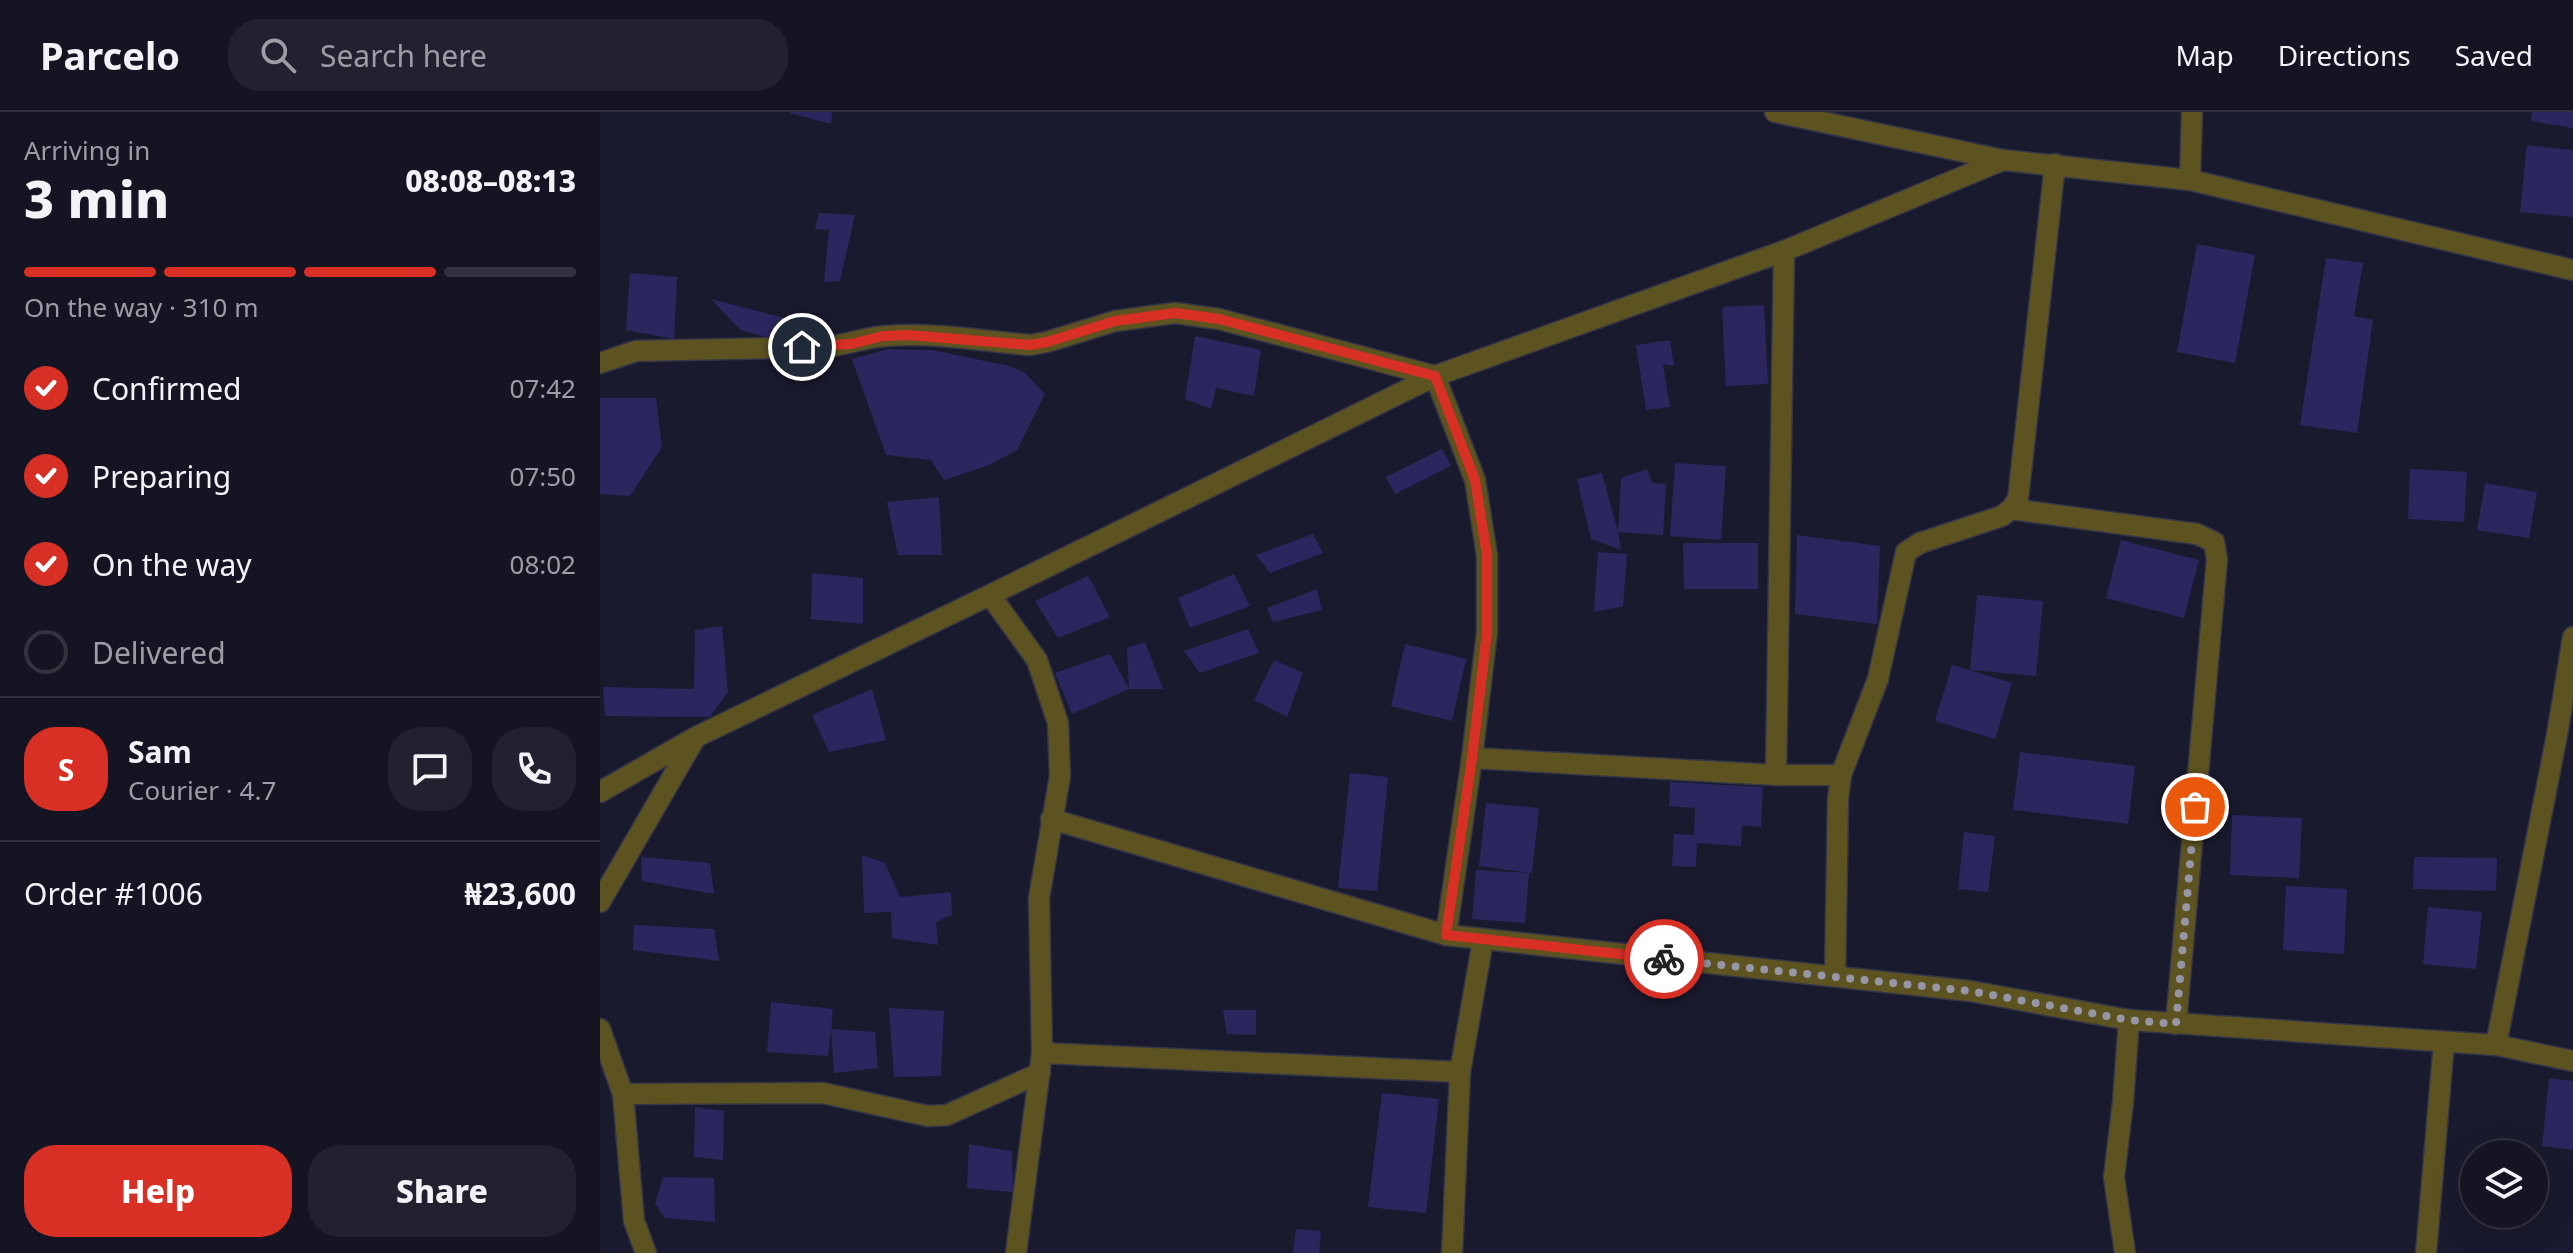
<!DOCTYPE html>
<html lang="en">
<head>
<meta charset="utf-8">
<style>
	body { margin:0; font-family:"Noto Sans",sans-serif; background:#21212f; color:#f1f3f6; height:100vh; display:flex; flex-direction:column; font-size:30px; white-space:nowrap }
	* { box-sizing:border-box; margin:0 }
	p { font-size:26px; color:#9d9ea5 }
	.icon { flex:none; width:44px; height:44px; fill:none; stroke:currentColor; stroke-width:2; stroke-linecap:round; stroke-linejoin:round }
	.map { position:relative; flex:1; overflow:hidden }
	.details { display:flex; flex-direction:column; background:#141422; width:600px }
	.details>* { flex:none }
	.tools { position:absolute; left:1860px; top:1028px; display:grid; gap:16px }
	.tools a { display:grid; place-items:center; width:88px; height:88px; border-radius:50%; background:#141422; box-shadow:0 8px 32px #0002,0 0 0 2px #333340; font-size:40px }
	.pin { position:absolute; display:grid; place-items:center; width:68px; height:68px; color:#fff; margin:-34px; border:4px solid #fff; border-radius:50%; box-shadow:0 2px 8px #0007 }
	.courier { position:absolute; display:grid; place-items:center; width:80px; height:80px; margin:-40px; border:6px solid #d93025; border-radius:50%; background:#fff; color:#222; box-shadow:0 2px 10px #0007 }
	.summary em { font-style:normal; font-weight:800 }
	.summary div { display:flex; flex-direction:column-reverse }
	.summary { display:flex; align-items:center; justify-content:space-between; height:136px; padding:0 24px }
	h1 { font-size:52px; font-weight:800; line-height:60px }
	.bar { display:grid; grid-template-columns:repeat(4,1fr); gap:12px 8px; align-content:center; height:96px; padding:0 24px }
	.bar i { height:10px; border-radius:6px; background:#333340 }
	.bar .selected { background:#d93025 }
	.bar p { grid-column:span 4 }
	.line { display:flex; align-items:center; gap:20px; padding:0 24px; border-top:2px solid #333340 }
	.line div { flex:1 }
	.round { display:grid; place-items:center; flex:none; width:84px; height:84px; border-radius:32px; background:#21212f }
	ol { padding:0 24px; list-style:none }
	li { display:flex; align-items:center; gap:24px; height:88px }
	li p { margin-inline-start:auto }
	li .icon { padding:8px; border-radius:50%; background:#d93025; color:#fff; stroke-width:4 }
	li:last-child { color:#9d9ea5 }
	li i { width:44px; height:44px; border:4px solid #333340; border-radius:50% }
	.primary-button { display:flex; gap:16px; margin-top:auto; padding:16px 24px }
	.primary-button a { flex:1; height:92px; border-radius:32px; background:#d93025; color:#fff; font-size:32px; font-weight:800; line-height:92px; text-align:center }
	.primary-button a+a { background:#21212f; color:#f1f3f6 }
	header { display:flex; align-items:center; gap:48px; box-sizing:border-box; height:112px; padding:0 40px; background:#141422; border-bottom:2px solid #333340 }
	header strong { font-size:38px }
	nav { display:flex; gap:44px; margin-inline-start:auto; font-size:28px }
	.search { width:560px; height:72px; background:#21212f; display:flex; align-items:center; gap:20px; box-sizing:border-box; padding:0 28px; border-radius:32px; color:#9d9ea5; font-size:30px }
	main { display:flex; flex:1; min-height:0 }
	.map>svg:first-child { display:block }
	.building { fill:#2b265e }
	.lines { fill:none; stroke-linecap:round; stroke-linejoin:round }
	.minor-casing { stroke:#353548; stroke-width:23 }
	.minor { stroke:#5d5320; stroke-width:20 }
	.done { stroke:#9696a6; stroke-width:8; stroke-dasharray:0 14.4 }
	.route { stroke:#d93025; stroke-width:10 }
</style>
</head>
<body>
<header>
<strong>Parcelo</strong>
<div class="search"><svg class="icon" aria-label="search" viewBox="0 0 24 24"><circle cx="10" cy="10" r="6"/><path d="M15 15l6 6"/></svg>Search here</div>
<nav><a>Map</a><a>Directions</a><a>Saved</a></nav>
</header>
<main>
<section class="details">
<div class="summary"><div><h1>3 min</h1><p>Arriving in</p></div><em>08:08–08:13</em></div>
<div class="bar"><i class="selected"></i><i class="selected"></i><i class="selected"></i><i></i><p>On the way · 310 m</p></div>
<ol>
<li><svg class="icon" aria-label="check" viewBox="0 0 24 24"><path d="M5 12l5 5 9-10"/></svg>Confirmed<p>07:42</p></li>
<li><svg class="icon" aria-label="check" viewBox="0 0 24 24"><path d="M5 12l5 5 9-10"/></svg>Preparing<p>07:50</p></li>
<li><svg class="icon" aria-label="check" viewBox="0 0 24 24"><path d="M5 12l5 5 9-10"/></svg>On the way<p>08:02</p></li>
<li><i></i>Delivered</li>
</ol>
<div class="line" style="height:144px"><b class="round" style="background:#d93025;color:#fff">S</b><div><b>Sam</b><p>Courier · 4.7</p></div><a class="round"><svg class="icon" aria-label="chat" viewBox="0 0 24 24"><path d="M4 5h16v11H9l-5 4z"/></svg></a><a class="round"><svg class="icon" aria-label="phone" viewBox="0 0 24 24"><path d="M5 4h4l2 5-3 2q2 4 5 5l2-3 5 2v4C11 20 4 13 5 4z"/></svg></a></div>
<div class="line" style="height:104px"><div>Order #1006</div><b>₦23,600</b></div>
<div class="primary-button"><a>Help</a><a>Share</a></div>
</section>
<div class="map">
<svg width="1973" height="1141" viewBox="0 0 1973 1141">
	<rect width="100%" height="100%" fill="#1a1a2e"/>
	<g class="building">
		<path d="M 190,0 L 232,0 L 231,12 L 190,1 Z"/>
		<path d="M 1932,0 L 1973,0 L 1973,16 L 1931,9 Z"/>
		<path d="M 1927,33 L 1973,38 L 1973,105 L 1920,100 Z"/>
		<path d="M 219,101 L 255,103 L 240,169 L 224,170 L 229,118 L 215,117 Z"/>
		<path d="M 1597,132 L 1655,143 L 1635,251 L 1577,240 Z"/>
		<path d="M 1726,146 L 1763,151 L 1754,204 L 1773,208 L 1757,321 L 1700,313 Z"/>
		<path d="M 30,161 L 77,165 L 74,227 L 26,218 Z"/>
		<path d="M 111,187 L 208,212 L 202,235 L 140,218 Z"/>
		<path d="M 1164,193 L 1168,272 L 1126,274 L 1122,195 Z"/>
		<path d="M 595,224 L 661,238 L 654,284 L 616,276 L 611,297 L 585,287 Z"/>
		<path d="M 1070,228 L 1074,254 L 1063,252 L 1070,295 L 1046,298 L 1036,233 Z"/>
		<path d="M 288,237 L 332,238 L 409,254 L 424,260 L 445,282 L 417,338 L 389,353 L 344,368 L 331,348 L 286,343 L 252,247 Z"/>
		<path d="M 0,286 L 56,286 L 62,335 L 30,384 L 0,382 Z"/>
		<path d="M 842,337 L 851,354 L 795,382 L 786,365 Z"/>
		<path d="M 1075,351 L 1126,354 L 1121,428 L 1070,424 Z"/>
		<path d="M 1047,357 L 1052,371 L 1066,372 L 1063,423 L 1018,420 L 1021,366 Z"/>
		<path d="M 1810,357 L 1867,360 L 1864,410 L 1808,407 Z"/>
		<path d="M 1002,361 L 1018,420 L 1021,438 L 991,427 L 977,367 Z"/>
		<path d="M 1885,371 L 1937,380 L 1929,426 L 1877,418 Z"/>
		<path d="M 339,385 L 342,443 L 298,443 L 287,390 Z"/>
		<path d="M 713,422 L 723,441 L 670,461 L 656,443 Z"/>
		<path d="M 1197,423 L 1280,434 L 1277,512 L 1195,502 Z"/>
		<path d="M 1521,428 L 1599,448 L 1584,506 L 1506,486 Z"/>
		<path d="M 1083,431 L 1158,431 L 1158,477 L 1084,477 Z"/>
		<path d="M 998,440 L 1027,442 L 1023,494 L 994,500 Z"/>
		<path d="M 212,461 L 263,466 L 263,512 L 211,507 Z"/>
		<path d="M 634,462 L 650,494 L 590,516 L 578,486 Z"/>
		<path d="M 488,464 L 510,505 L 458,526 L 435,489 Z"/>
		<path d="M 717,477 L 722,498 L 673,510 L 667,496 Z"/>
		<path d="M 1377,483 L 1443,489 L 1436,564 L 1370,558 Z"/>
		<path d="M 122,514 L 128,580 L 110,605 L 5,604 L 3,575 L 94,577 L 95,518 Z"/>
		<path d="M 648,517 L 659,541 L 600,561 L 584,539 Z"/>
		<path d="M 545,530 L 563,577 L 529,577 L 527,536 Z"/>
		<path d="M 805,532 L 866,547 L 852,609 L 791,594 Z"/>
		<path d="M 510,542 L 529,577 L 472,602 L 455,561 Z"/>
		<path d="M 674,548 L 703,561 L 687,605 L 654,588 Z"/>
		<path d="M 1352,553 L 1412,571 L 1395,627 L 1335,609 Z"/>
		<path d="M 272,577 L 286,628 L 229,640 L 212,603 Z"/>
		<path d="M 1420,640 L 1535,654 L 1528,712 L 1413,698 Z"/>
		<path d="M 750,661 L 788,665 L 777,779 L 738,776 Z"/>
		<path d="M 1070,670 L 1163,675 L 1161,715 L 1142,713 L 1141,734 L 1097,731 L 1096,755 L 1072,754 L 1074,722 L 1094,723 L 1095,696 L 1069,694 Z"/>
		<path d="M 886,691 L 939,696 L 932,761 L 879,754 Z"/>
		<path d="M 1632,703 L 1702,706 L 1699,766 L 1630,763 Z"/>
		<path d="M 1364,720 L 1395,724 L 1388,780 L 1358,777 Z"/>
		<path d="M 262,743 L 285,751 L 300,785 L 351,780 L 352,803 L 336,810 L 338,833 L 292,826 L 291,800 L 264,801 Z"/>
		<path d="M 41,745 L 110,751 L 114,782 L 42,769 Z"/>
		<path d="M 1814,745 L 1897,746 L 1896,779 L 1813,777 Z"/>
		<path d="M 876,758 L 929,761 L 925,811 L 872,807 Z"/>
		<path d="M 1686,774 L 1747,777 L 1744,842 L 1683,838 Z"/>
		<path d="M 1828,795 L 1882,800 L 1876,857 L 1823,852 Z"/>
		<path d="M 34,813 L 114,817 L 119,849 L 33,838 Z"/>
		<path d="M 171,890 L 233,897 L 228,944 L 167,940 Z"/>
		<path d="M 289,896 L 344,899 L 341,964 L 294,965 Z"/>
		<path d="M 623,898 L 656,898 L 656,923 L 627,922 Z"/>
		<path d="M 231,917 L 275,920 L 278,956 L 234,961 Z"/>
		<path d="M 1949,966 L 1973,969 L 1973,1038 L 1942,1034 Z"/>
		<path d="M 782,981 L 839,987 L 826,1101 L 768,1095 Z"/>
		<path d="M 95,995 L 124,999 L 123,1048 L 94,1045 Z"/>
		<path d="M 369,1032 L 412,1039 L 413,1080 L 367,1076 Z"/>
		<path d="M 63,1065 L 114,1066 L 115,1110 L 65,1106 L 55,1092 Z"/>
		<path d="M 696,1117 L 721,1119 L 719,1141 L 693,1141 Z"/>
	</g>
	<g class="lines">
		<defs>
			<g id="minor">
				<path d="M 1175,0 L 1403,48 L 1590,68 L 1973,158"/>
				<path d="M 1590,68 L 1592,0"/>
				<path d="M 0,251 L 36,239 L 225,235 C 246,233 266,225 287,224 C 333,220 383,229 430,233 L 447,230 L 515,209 L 575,201 L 619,207 L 835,264 L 875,368 L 887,443 L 887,520 L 872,646 L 846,823"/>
				<path d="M 1411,397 L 1597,422 L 1614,430 L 1617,447 L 1576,912"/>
				<path d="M 390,483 L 437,548 L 458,611 L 460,664 L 439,786 L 442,941 L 416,1141"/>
				<path d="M 872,646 L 1176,663 L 1241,663"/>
				<path d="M 1176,663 L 1184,139"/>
				<path d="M 0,680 L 96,625 L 390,483 L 835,264 L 1184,139 L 1403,48"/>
				<path d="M 451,707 L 846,823 L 1370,879 L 1529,908 L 1896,933 L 1973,949"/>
				<path d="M 0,790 L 94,628"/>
				<path d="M 1235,864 L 1238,687 L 1241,663 L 1278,567 L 1306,440 L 1320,431 L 1402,404 L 1411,397 L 1418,387 L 1455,52"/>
				<path d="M 0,917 L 23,982 L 34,1109 L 46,1141"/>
				<path d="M 1896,933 L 1957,623 L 1973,525"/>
				<path d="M 442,941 L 860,960"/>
				<path d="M 23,982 L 223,981 L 328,1004 L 347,1003 L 440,961"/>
				<path d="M 852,1141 L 860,960 L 883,828"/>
				<path d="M 1525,1141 L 1514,1065 L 1523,990 L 1529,908"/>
				<path d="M 1826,1141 L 1844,930"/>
			</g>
		</defs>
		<use href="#minor" class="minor-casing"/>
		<use href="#minor" class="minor"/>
	</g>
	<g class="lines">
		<path class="done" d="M 1064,847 L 1370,879 L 1529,908 L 1576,912 L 1595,695"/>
		<path class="route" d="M 202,235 L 251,232 L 283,224 L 308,223 L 430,233 L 447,230 L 515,209 L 575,201 L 619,207 L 835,264 L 875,368 L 887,443 L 887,520 L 872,646 L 846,823 L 1064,847"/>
	</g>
</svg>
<div class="tools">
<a><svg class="icon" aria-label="layers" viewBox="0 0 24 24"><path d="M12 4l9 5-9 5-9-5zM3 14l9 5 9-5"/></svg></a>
</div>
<div class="pin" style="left:1595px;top:695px;background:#ea580c"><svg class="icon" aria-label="bag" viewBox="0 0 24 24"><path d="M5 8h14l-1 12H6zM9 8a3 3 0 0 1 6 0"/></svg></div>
<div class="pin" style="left:202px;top:235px;background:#1f2937"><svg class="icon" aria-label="home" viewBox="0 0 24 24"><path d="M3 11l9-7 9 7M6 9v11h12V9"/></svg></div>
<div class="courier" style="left:1064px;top:847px"><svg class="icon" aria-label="bike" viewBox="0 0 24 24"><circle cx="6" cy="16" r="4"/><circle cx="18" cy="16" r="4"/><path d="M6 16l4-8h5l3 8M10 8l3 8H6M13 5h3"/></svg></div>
</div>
</main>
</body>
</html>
